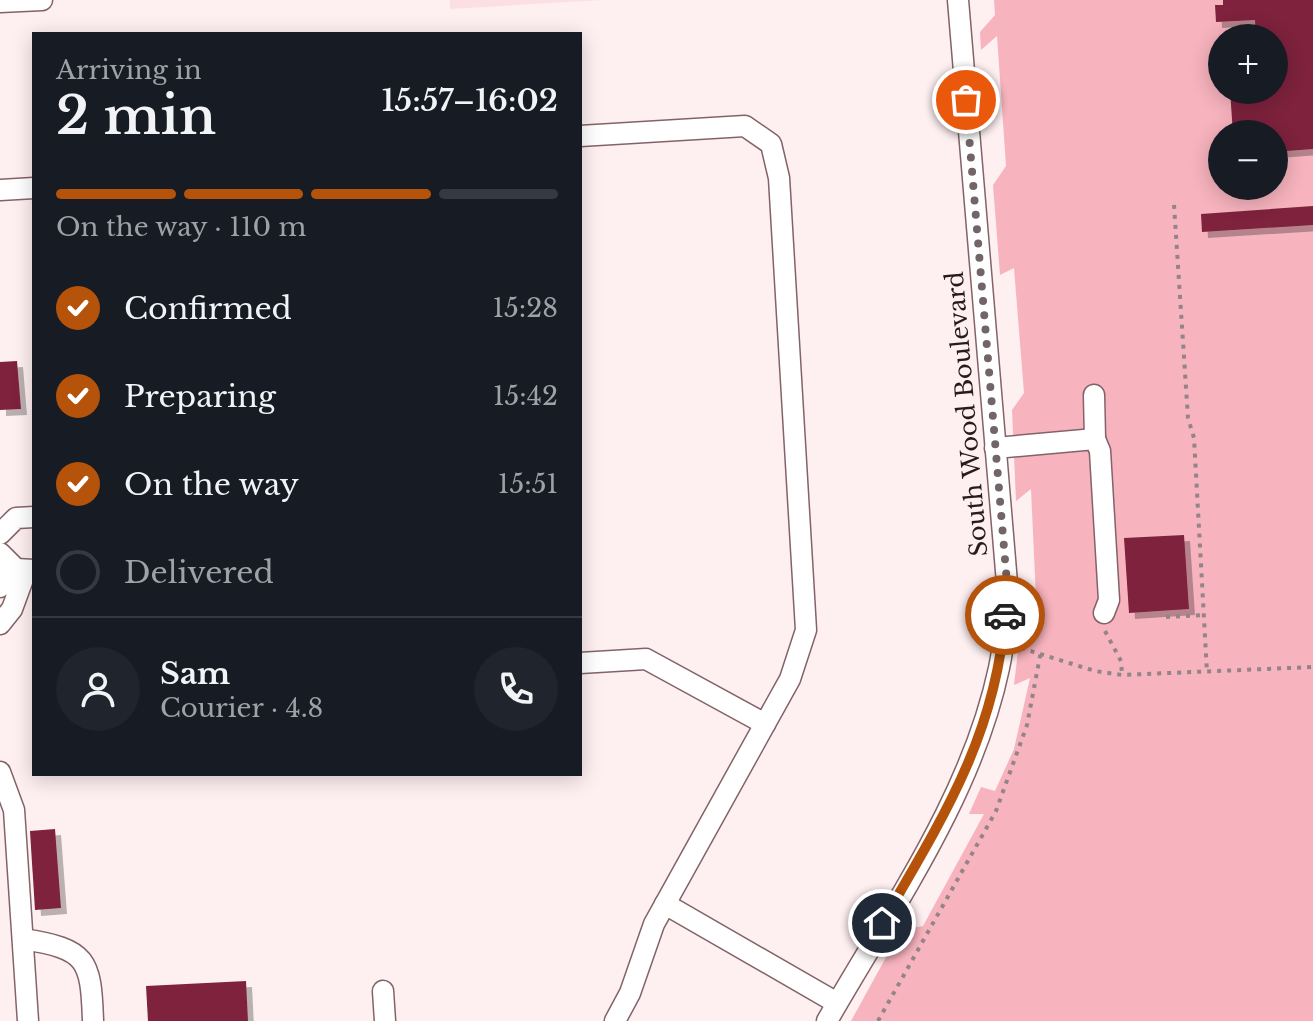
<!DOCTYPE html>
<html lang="en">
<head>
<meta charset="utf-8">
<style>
	body { margin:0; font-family:"Libre Baskerville",serif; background:#20242c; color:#f1f3f6; height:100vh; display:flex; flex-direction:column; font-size:30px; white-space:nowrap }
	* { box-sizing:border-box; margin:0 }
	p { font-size:26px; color:#9ea1a6 }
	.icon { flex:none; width:44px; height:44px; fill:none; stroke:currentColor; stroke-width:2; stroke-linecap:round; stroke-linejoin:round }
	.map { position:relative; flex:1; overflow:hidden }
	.side { position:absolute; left:32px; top:32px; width:550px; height:744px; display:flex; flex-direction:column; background:#171b24; border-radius:0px; box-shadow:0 4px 20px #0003 }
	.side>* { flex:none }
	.fabs { position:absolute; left:1208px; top:24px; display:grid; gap:16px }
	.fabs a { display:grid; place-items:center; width:80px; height:80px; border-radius:50%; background:#171b24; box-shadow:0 4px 20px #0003; font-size:40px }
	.pin { position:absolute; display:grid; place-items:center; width:68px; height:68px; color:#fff; margin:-34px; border:4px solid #fff; border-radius:50%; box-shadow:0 2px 8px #0007 }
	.courier { position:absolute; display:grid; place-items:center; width:80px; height:80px; margin:-40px; border:6px solid #b45309; border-radius:50%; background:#fff; color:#222; box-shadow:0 2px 10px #0007 }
	.headline em { font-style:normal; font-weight:600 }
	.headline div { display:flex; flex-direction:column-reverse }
	.headline { display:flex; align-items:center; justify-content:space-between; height:136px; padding:0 24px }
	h1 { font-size:52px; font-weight:600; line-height:60px }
	.bar { display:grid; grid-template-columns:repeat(4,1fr); gap:12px 8px; align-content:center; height:96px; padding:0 24px }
	.bar i { height:10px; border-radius:6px; background:#363941 }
	.bar .selected { background:#b45309 }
	.bar p { grid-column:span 4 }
	.line { display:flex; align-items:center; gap:20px; padding:0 24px; border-top:2px solid #363941 }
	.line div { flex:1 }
	.round { display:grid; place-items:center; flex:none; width:84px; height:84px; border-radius:42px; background:#20242c }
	ol { padding:0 24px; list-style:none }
	li { display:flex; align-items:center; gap:24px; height:88px }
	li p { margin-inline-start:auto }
	li .icon { padding:8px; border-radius:50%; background:#b45309; color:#fff; stroke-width:4 }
	li:last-child { color:#9ea1a6 }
	li i { width:44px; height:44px; border:4px solid #363941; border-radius:50% }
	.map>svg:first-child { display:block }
	.built { fill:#fbdfe3 }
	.green { fill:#f7b3be; fill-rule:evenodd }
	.building { fill:#7e233c; filter:url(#shadow) }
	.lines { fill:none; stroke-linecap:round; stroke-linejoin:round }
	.minor-casing { stroke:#836368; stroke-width:23 }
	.path { stroke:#938587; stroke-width:4; stroke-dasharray:4 6; stroke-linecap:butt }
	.minor { stroke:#fff; stroke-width:20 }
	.done { stroke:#726567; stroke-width:8; stroke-dasharray:0 14.4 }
	.route { stroke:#b45309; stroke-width:10 }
	.labels { text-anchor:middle; stroke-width:8; stroke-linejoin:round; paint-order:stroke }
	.street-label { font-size:24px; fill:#271a1c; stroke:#feeff1 }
</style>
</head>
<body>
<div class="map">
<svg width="1313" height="1021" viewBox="0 0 1313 1021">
	<defs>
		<filter id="shadow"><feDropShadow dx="6" dy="6" stdDeviation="0" flood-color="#0004"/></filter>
	</defs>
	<rect width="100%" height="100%" fill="#feeff1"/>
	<path class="built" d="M 450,0 L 602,0 L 450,9 Z"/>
	<path class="green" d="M 994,0 L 1313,0 L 1313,1021 L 851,1021 L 901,930 L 923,926 L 984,814 L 969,814 L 981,787 L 995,791 L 1014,749 L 1030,678 L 1014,685 L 1020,634 L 1037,620 L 1031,489 L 1016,501 L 1012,410 L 1024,393 L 1014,268 L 1000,275 L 993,185 L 1006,166 L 997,36 L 981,50 L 980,32 L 995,15 ZM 1222,38 L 1274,38 L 1274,90 L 1222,90 ZM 1222,134 L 1274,134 L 1274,186 L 1222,186 Z"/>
	<g class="building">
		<path d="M 1223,0 L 1313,0 L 1313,149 L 1274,152 L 1274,134 L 1233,134 L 1230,90 L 1274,90 L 1274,38 L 1256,38 L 1255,20 L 1216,22 L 1215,5 L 1223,5 Z"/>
		<path d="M 1313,206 L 1313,225 L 1202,232 L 1201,214 Z"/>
		<path d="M 17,361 L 21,409 L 0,410 L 0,362 Z"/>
		<path d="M 1184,535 L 1189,609 L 1129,613 L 1124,538 Z"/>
		<path d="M 55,829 L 61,908 L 35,910 L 30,831 Z"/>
		<path d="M 246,981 L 248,1021 L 148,1021 L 146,986 Z"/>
	</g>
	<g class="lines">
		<defs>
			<g id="minor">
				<path d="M 0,2 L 42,0"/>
				<path d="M 580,136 L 745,126 L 771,144 L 779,178 L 806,630 L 790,679 L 765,724 L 646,659 L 580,663"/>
				<path d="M 0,190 L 34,188"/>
				<path d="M 1094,395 L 1095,439"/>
				<path d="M 995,448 L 1095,439 L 1100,451 L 1109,600 L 1104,613"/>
				<path d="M 0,534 L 16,518 L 34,517"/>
				<path d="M 0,553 L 16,569 L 34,570"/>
				<path d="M 0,587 L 8,565"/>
				<path d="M 0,624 L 12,609 L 26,571"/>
				<path d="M 0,772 L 14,810 L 28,1021"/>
				<path d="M 665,904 L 837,1003"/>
				<path d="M 23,939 C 87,949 91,959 93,1021"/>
				<path d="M 383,991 L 385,1021"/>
				<path d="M 615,1021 L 630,993 L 654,924 L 765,724"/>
				<path d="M 827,1021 C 891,909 972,796 999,668 C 1005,640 1006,611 1007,583 L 958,0"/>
			</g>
		</defs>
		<use href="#minor" class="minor-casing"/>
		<g class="path">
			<path d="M 1174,205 L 1188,418 L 1194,438 L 1207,673"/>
			<path d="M 1166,617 L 1204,615"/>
			<path d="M 1105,631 L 1121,661 L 1122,675"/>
			<path d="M 1021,648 L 1095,671 L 1122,675 L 1313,667"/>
			<path d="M 878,1021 L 996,811 L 1027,725 L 1041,651"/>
		</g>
		<use href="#minor" class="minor"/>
	</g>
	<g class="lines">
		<path class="done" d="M 966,100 L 1007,583 L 1005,615"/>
		<path class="route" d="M 882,923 C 941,821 996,736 1005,615"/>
	</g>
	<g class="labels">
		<g class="street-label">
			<text transform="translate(967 414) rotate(-95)" y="8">South Wood Boulevard</text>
		</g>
	</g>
</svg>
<div class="fabs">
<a>+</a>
<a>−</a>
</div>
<div class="pin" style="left:966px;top:100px;background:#ea580c"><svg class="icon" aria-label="bag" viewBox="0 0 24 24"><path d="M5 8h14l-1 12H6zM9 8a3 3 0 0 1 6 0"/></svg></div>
<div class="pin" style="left:882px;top:923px;background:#1f2937"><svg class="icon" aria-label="home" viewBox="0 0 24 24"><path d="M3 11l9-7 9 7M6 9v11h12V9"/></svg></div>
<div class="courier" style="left:1005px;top:615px"><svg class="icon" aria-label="car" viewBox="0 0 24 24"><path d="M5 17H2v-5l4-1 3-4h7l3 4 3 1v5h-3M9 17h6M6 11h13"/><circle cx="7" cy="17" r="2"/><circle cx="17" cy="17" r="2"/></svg></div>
<section class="side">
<div class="headline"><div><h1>2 min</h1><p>Arriving in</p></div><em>15:57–16:02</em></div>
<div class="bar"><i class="selected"></i><i class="selected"></i><i class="selected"></i><i></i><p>On the way · 110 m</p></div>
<ol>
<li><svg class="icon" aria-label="check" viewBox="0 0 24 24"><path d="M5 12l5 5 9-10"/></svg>Confirmed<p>15:28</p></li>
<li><svg class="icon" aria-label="check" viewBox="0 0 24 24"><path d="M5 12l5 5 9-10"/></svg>Preparing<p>15:42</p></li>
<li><svg class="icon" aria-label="check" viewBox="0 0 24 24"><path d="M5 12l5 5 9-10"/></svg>On the way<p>15:51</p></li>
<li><i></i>Delivered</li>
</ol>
<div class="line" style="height:144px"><a class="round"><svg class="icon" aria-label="person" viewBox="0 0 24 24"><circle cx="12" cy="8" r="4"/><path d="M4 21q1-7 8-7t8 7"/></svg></a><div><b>Sam</b><p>Courier · 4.8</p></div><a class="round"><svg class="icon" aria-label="phone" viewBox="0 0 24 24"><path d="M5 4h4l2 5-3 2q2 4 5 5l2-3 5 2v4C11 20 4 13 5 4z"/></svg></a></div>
</section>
</div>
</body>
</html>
